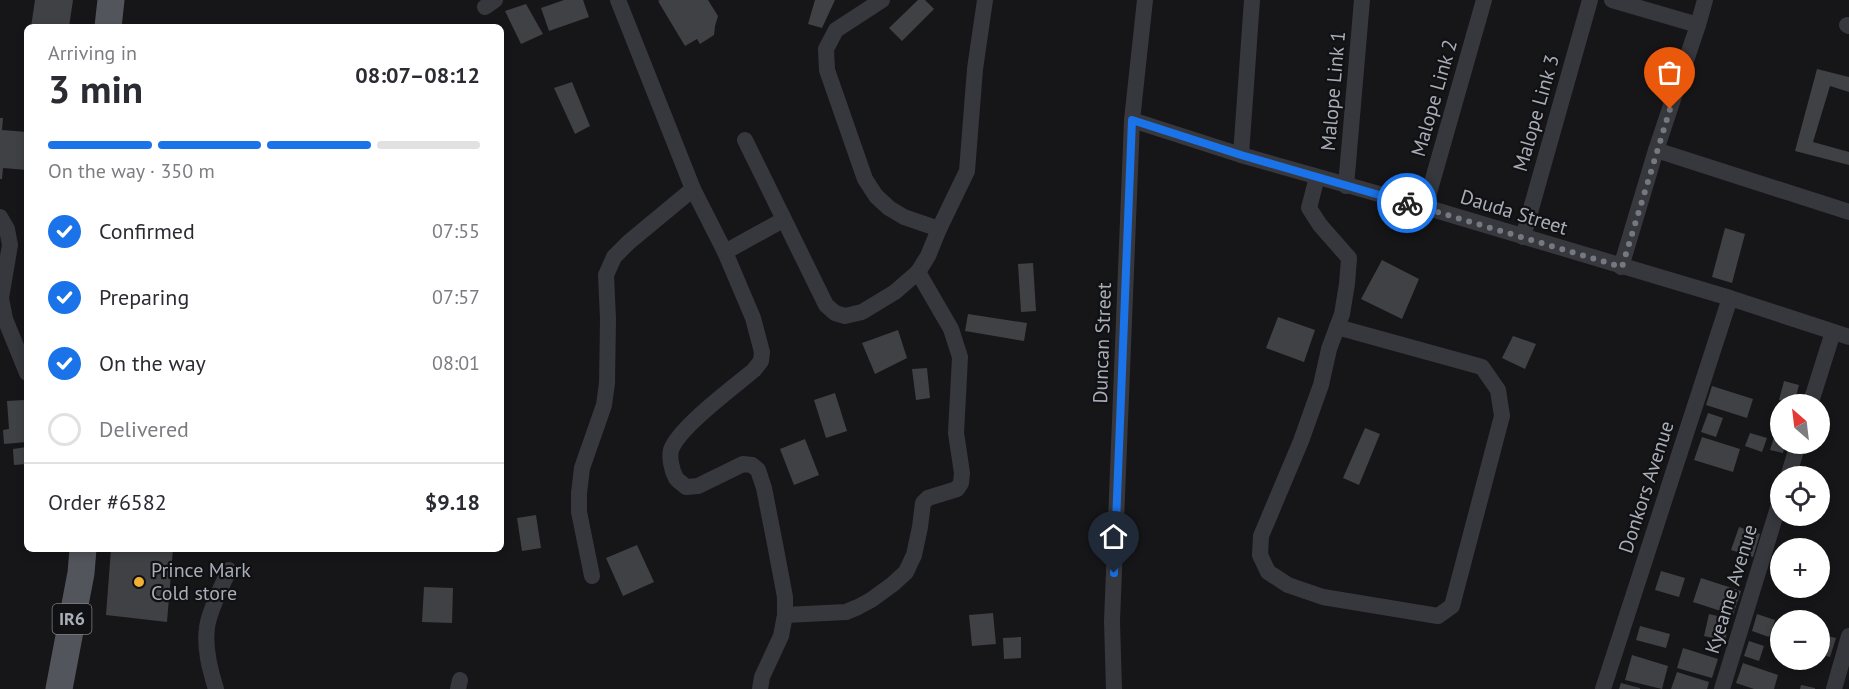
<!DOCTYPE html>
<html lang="en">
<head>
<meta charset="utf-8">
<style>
	body { margin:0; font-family:"PT Sans",sans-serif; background:#f7f7f7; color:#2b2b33; height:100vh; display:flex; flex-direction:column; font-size:22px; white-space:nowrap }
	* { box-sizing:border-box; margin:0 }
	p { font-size:20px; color:#7c7c81 }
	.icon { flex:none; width:33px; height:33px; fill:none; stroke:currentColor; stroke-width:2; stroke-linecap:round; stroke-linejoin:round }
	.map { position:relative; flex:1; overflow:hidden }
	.drawer { position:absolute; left:24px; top:24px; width:480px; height:528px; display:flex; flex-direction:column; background:#fff; border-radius:9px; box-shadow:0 3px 9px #0003 }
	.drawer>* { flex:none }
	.needle { width:39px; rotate:332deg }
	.fabs { position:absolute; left:1770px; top:394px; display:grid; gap:12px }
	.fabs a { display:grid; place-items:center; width:60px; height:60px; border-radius:50%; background:#fff; box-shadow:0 3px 9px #0003; font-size:30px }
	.pin { position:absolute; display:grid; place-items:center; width:51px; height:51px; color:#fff; margin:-62px -26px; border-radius:50% 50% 50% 0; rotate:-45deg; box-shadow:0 0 6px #0007 }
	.pin .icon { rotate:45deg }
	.courier { position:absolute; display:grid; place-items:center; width:60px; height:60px; margin:-30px; border:4px solid #1a73e8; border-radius:50%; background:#fff; color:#222; box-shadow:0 2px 8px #0007 }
	.summary em { font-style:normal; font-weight:700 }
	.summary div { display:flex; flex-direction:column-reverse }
	.summary { display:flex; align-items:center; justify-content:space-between; height:102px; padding:0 24px }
	h1 { font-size:39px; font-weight:700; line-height:45px }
	.bar { display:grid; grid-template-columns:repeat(4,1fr); gap:9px 6px; align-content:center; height:72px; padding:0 24px }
	.bar i { height:8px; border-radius:4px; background:#e1e1e2 }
	.bar .active { background:#1a73e8 }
	.bar p { grid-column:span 4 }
	.line { display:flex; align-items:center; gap:15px; padding:0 24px; border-top:2px solid #e1e1e2 }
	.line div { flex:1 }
	ol { padding:0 24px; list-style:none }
	li { display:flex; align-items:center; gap:18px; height:66px }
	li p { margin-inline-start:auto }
	li .icon { padding:6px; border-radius:50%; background:#1a73e8; color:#fff; stroke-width:4 }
	li:last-child { color:#7c7c81 }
	li i { width:33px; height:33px; border:3px solid #e1e1e2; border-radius:50% }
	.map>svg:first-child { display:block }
	.building { fill:#404145 }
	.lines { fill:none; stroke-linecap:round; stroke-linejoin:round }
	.minor { stroke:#37383d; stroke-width:16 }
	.primary { stroke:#53555c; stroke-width:27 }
	.done { stroke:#757880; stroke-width:6; stroke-dasharray:0 10.8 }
	.route { stroke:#1a73e8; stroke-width:8 }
	.poi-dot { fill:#f2b134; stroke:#111113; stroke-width:2 }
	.labels { text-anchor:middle; stroke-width:4.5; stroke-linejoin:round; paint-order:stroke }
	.shield { fill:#111113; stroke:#7b7e86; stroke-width:1.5 }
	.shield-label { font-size:18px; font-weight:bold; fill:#a8adb8 }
	.street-label { font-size:20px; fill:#a8adb8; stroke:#111113 }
	.poi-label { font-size:20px; fill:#a8adb8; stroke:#111113; text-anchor:start }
</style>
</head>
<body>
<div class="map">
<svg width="1849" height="689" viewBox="0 0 1849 689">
	<rect width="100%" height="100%" fill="#161618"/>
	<g class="building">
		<path d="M 35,0 L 73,0 L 69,27 L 31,27 Z"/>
		<path d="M 564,0 L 583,0 L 589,17 L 549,31 L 541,8 Z"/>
		<path d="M 660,0 L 708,0 L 718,16 L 715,26 L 714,35 L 700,44 L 697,39 L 685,46 L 658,1 Z"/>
		<path d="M 815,0 L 835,0 L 822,28 L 808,24 Z"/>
		<path d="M 918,0 L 925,0 L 934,9 L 902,41 L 889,28 Z"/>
		<path d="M 526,4 L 543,34 L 521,44 L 505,11 Z"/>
		<path d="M 1817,69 L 1849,77 L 1849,92 L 1830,86 L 1813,142 L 1849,152 L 1849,165 L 1795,151 Z"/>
		<path d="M 572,82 L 590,126 L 575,134 L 554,88 Z"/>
		<path d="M 0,118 L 3,118 L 2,130 L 27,132 L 27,170 L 3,168 L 2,179 L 0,179 Z"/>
		<path d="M 1725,228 L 1745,234 L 1732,283 L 1712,277 Z"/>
		<path d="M 1382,260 L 1419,279 L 1402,319 L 1361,299 Z"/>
		<path d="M 1033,263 L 1036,311 L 1021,312 L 1018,264 Z"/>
		<path d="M 968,314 L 1027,323 L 1024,341 L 965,331 Z"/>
		<path d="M 1278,317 L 1315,330 L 1304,362 L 1266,348 Z"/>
		<path d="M 898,330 L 907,358 L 875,374 L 862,343 Z"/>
		<path d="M 1513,336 L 1536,344 L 1525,369 L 1502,358 Z"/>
		<path d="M 927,368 L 930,398 L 916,400 L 912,369 Z"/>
		<path d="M 1784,381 L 1799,385 L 1794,404 L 1779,400 Z"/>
		<path d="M 1712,386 L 1753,399 L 1747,418 L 1706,405 Z"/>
		<path d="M 835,393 L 847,431 L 826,438 L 814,400 Z"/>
		<path d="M 24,400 L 27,442 L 4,444 L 3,430 L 9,429 L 7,401 Z"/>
		<path d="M 1708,413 L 1723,418 L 1716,437 L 1701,432 Z"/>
		<path d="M 1365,428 L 1380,434 L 1359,485 L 1343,478 Z"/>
		<path d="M 1750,433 L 1767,438 L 1762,452 L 1745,446 Z"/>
		<path d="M 1775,434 L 1780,435 L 1780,444 L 1785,444 L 1783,453 L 1770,450 Z"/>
		<path d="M 1702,437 L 1740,449 L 1733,472 L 1694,460 Z"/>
		<path d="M 805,439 L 819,475 L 794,485 L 780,449 Z"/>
		<path d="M 27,447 L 27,464 L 14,465 L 13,449 Z"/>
		<path d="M 536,515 L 541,548 L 522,551 L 517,518 Z"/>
		<path d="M 1739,527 L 1760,534 L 1753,557 L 1731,550 Z"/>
		<path d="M 637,545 L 654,582 L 623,596 L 606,558 Z"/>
		<path d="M 111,549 L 173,549 L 167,622 L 106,615 Z"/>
		<path d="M 1661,571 L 1685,578 L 1679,597 L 1655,590 Z"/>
		<path d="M 1701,578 L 1741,591 L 1733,615 L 1693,602 Z"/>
		<path d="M 424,587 L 453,588 L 452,623 L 422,622 Z"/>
		<path d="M 993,613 L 996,644 L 972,646 L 969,615 Z"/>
		<path d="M 1709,614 L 1730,619 L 1725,641 L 1704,636 Z"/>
		<path d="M 1757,614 L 1775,620 L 1769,637 L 1752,631 Z"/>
		<path d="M 1640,626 L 1670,634 L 1666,648 L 1636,640 Z"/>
		<path d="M 1820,634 L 1836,638 L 1830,657 L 1820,654 Z"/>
		<path d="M 1021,637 L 1021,658 L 1004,659 L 1003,638 Z"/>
		<path d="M 1749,641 L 1764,646 L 1759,661 L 1744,656 Z"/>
		<path d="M 1683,648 L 1718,659 L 1712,678 L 1677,668 Z"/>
		<path d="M 1632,655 L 1668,666 L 1662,689 L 1625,680 Z"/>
		<path d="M 1743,663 L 1778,675 L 1774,689 L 1754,689 L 1736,683 Z"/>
		<path d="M 1677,672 L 1709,682 L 1707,689 L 1671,689 Z"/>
		<path d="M 1621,683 L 1640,688 L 1640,689 L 1619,689 Z"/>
		<path d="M 1801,685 L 1815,688 L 1815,689 L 1800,689 Z"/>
	</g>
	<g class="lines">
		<g class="minor">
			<path d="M 618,0 L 693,189 L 725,252 L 753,318 L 762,352 L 761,361 L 754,370 C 735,386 678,428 671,450 C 669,458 672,471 676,478 C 678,481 683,484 686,487 L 698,486 L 743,464 L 752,465 L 758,470 L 764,488 L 775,544 L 785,597 L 785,615 L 781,636 L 762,677 L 760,689"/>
			<path d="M 882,0 L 836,30 L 826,49 L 827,70 L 865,179 L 876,196 L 889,208 L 904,217 L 939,229"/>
			<path d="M 1612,0 L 1698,25"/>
			<path d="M 485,7 L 495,0"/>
			<path d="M 1847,25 L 1849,26"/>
			<path d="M 1132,120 L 1241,155 L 1425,207 L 1730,298 L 1849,337"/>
			<path d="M 745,140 L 826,305 L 835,313 L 845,316 L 862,312 L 895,292 L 918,272 L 928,256 L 939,229 L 967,171 L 975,69 L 985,0"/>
			<path d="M 1656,150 L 1849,212"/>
			<path d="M 1241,155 L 1252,0"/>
			<path d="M 1317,177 L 1309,208 L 1320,225 L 1349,258 L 1347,284 L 1342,314 L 1329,349 L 1321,385 L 1301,441 L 1261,536 L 1260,555 L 1268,572 L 1288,585 L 1323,597 L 1438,616 L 1452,606 L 1502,416 L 1498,390 L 1482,367 L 1337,327"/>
			<path d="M 1346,186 L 1362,0"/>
			<path d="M 1425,207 L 1484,0"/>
			<path d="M 0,217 L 7,229 L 10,245 L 1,298 L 5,319 L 27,373"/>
			<path d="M 1523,237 L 1590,0"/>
			<path d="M 725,252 L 783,220"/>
			<path d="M 1621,267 L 1656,150 L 1698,25 L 1705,0"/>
			<path d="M 1810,405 L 1833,332"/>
			<path d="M 1788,477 L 1798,444"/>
			<path d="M 592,576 L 579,512 L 579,493 L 582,468 L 604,405 L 607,383 L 608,319 L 606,275 L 614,257 L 629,242 L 693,189"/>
			<path d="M 785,615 L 846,612 L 858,607 L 871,600 L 893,584 L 906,572 L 914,555 L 920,527 L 923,503 L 928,498 L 957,489 L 961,483 L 962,473 L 956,433 L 960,357 L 951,329 L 918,272"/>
			<path d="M 216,689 C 210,670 204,648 207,628 C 208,613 223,584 229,570"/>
			<path d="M 458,689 L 460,680"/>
			<path d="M 1114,689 L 1112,621 L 1132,120 L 1145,0"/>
			<path d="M 1603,689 L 1730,298"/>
			<path d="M 1722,689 L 1780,501"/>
			<path d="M 1834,689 L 1849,636"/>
		</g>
		<g class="primary">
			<path d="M 108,27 L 111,0"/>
			<path d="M 59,689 L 81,573 L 83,549"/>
		</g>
	</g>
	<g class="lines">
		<path class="done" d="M 1407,203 L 1622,267 L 1670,109"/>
		<path class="route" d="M 1114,573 L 1132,120 L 1241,155 L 1407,203"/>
	</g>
	<circle class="poi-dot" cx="139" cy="582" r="6"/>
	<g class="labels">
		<rect class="shield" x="52.5" y="604" width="39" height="30" rx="4.5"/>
		<g class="shield-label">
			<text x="72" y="625">IR6</text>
		</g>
		<g class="street-label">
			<text transform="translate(1333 91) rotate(-85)" y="7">Malope Link 1</text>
			<text transform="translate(1434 98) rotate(-74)" y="7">Malope Link 2</text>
			<text transform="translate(1536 113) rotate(-74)" y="7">Malope Link 3</text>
			<text transform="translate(1514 212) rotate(17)" y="7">Dauda Street</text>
			<text transform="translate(1102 343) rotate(-88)" y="7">Duncan Street</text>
			<text transform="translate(1646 487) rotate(-72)" y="7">Donkors Avenue</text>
			<text transform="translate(1731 589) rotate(-73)" y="7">Kyeame Avenue</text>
		</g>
		<g class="poi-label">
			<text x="151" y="577">Prince Mark<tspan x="151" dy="23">Cold store</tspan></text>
		</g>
	</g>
</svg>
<div class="fabs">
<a><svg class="needle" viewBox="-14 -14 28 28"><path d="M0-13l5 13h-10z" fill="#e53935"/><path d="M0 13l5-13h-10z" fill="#7c7c81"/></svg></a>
<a><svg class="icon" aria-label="locate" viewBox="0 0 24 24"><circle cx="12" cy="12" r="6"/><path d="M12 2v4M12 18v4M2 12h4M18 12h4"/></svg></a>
<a>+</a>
<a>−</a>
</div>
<div class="pin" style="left:1670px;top:109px;background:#ea580c"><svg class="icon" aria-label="bag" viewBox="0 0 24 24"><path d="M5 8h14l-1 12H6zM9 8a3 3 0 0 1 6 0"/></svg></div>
<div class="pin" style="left:1114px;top:573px;background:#1f2937"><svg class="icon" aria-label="home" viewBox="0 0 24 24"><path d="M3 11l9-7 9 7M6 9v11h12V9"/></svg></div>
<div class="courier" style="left:1407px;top:203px"><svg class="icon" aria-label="bike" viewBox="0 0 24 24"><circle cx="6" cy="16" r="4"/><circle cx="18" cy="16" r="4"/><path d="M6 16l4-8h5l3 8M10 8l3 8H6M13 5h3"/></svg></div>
<section class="drawer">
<div class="summary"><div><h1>3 min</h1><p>Arriving in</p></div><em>08:07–08:12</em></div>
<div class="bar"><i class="active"></i><i class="active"></i><i class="active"></i><i></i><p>On the way · 350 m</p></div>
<ol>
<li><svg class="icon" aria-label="check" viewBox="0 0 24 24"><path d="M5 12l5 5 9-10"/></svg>Confirmed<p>07:55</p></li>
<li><svg class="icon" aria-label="check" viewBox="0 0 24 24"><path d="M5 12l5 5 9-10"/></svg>Preparing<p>07:57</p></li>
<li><svg class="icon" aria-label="check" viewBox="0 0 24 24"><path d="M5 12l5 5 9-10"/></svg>On the way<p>08:01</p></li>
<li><i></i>Delivered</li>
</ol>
<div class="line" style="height:78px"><div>Order #6582</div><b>$9.18</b></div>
</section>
</div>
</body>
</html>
